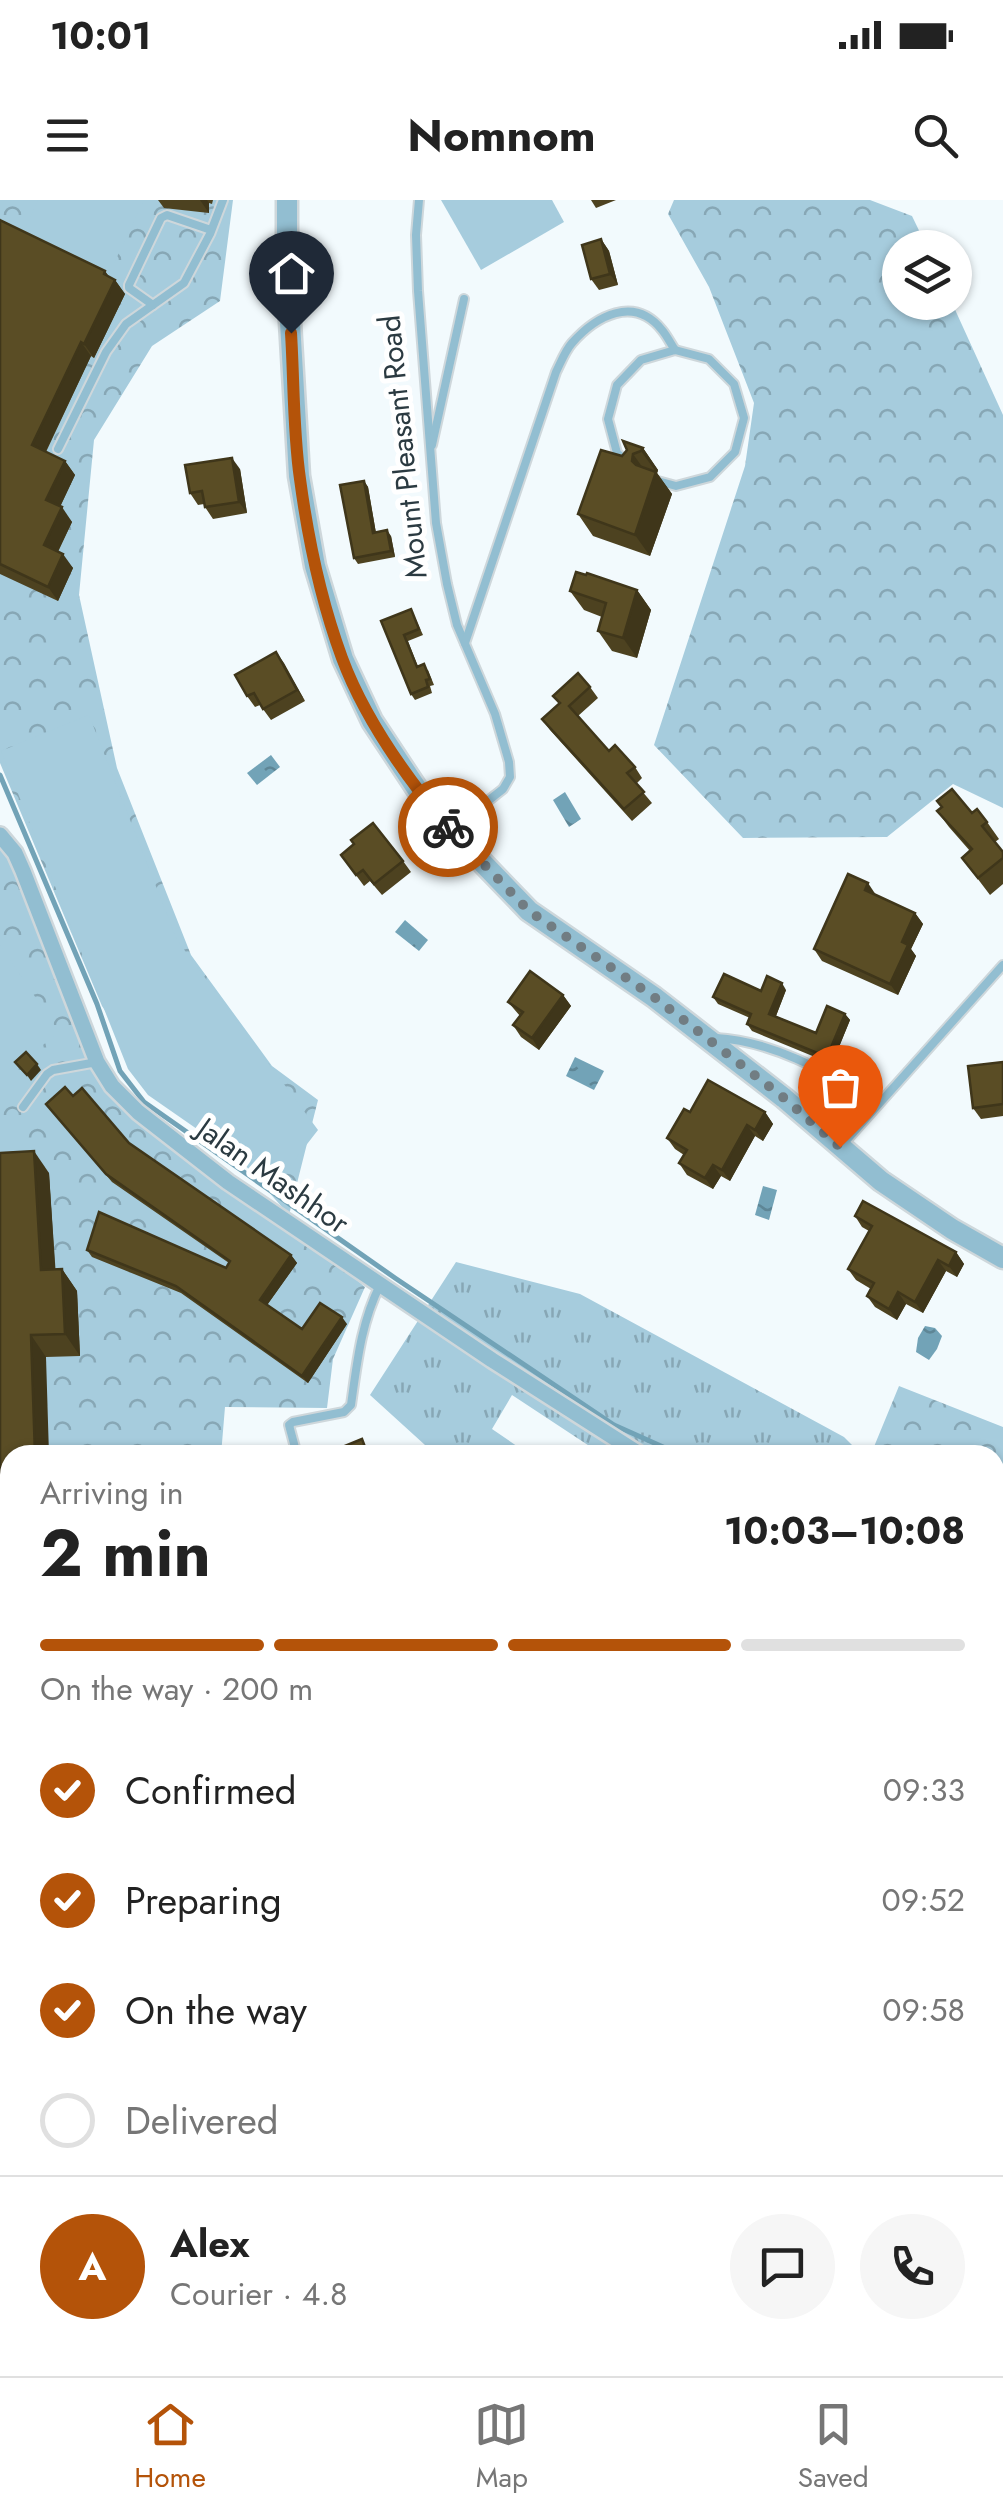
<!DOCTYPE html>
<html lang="en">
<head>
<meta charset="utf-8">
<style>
	body { margin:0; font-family:Jost,sans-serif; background:#f6f6f6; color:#222; height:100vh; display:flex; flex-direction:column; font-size:38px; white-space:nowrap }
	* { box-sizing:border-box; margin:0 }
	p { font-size:32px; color:#767676 }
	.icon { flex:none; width:55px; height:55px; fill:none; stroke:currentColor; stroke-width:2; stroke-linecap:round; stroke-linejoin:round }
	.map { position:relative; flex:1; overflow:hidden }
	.side { position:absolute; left:0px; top:1245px; width:1005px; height:932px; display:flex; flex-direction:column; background:#fff; border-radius:30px 30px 0 0; box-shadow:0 2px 8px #0004 }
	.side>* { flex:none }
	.tools { position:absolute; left:882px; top:30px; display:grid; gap:20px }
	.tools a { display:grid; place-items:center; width:90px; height:90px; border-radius:50%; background:#fff; box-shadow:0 2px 8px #0004; font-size:50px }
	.pin { position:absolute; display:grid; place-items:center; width:85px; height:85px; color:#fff; margin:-102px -42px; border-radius:50% 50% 50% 0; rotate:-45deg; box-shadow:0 0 10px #0007 }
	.pin .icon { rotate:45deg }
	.courier { position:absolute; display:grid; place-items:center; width:100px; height:100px; margin:-50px; border:8px solid #b45309; border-radius:50%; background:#fff; color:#222; box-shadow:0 2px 12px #0007 }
	.headline em { font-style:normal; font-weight:700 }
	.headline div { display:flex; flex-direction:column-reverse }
	.headline { display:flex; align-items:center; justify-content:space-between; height:170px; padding:0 40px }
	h1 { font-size:65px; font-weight:700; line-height:75px }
	.bar { display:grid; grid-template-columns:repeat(4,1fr); gap:15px 10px; align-content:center; height:120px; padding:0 40px }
	.bar i { height:12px; border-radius:8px; background:#e0e0e0 }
	.bar .current { background:#b45309 }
	.bar p { grid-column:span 4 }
	.line { display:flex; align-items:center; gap:25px; padding:0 40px; border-top:2px solid #e0e0e0 }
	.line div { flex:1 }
	.round { display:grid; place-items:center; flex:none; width:105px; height:105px; border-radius:52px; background:#f6f6f6 }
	ol { padding:0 40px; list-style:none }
	li { display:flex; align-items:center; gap:30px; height:110px }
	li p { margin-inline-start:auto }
	li .icon { padding:10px; border-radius:50%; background:#b45309; color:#fff; stroke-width:4 }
	li:last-child { color:#767676 }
	li i { width:55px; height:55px; border:5px solid #e0e0e0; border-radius:50% }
	.status { display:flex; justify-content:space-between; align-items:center; height:70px; padding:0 50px; background:#fff; direction:ltr }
	.status svg { height:28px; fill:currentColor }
	header { display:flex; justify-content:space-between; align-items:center; height:130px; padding:0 40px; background:#fff; font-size:45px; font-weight:700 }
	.tab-bar { display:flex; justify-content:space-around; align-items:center; height:140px; border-top:2px solid #e0e0e0; background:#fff; font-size:28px; color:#767676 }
	.tab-bar a { display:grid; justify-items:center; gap:5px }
	.tab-bar .current { color:#b45309 }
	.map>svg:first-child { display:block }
	.grass { fill:url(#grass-tufts) }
	.forest { fill:url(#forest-crowns) }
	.garden { fill:#a6ccdd }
	.water { fill:url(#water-ripples) }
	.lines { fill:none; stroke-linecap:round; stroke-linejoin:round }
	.stream { stroke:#72a3b7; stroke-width:5 }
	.service-casing { stroke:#ced7db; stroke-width:12 }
	.minor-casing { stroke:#ced7db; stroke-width:20 }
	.tertiary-casing { stroke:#ced7db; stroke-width:25 }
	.path { stroke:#8d999e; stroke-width:4; stroke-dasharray:5 5; stroke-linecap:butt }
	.service { stroke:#92bed1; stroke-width:8 }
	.minor { stroke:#92bed1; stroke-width:15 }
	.tertiary { stroke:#92bed1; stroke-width:20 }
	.wall { fill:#4d4220 }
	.shaded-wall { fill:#3f361a }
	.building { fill:#5a4d25; stroke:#3f361a; stroke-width:2.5 }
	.done { stroke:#717d83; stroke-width:10; stroke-dasharray:0 18 }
	.route { stroke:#b45309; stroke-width:12 }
	.labels { text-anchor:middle; stroke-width:10; stroke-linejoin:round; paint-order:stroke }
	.street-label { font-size:30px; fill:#2b3a41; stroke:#fff }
</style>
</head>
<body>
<div class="status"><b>10:01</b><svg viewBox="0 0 49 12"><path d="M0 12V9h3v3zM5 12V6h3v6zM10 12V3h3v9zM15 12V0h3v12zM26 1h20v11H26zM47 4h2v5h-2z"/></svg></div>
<header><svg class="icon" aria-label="menu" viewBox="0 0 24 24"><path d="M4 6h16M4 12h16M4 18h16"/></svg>Nomnom<svg class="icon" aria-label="search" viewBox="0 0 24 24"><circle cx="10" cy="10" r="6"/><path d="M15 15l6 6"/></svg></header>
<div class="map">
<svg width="1003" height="2176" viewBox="0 0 1003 2176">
	<defs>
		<pattern id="grass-tufts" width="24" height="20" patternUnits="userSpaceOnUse" patternTransform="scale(2.5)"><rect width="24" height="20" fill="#a6ccdd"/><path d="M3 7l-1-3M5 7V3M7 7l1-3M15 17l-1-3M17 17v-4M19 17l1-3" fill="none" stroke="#87a7b5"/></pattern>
		<pattern id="forest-crowns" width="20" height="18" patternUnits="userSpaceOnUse" patternTransform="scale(2.5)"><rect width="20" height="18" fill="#a6ccdd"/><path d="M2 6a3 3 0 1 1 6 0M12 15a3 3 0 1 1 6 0" fill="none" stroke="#87a7b5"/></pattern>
		<pattern id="water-ripples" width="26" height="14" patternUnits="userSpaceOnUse" patternTransform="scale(2.5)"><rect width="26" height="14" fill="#72a3b7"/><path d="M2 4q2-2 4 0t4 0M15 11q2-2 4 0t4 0" fill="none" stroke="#5e8696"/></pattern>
	</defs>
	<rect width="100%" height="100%" fill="#f2fafd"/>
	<g class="grass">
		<path d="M 456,1062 L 580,1094 L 844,1237 L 862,1255 L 603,1255 L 512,1195 L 492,1229 L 530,1255 L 436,1255 L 370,1195 Z"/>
		<path d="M 995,1388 L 1003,1397 L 1003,1552 L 995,1548 Z"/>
	</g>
	<g class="forest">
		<path d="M 0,0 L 233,0 L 220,101 L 152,146 L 94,240 L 79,395 L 117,568 L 191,755 L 272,866 L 318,900 L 289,1015 L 191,904 L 138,859 L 102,806 L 0,563 Z"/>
		<path d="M 674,0 L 870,0 L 912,16 L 927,47 L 900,48 L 900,102 L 952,103 L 1003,215 L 1003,608 L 953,584 L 887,637 L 743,638 L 654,545 L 745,266 L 754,203 L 709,87 L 668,14 Z"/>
		<path d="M 0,637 L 115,888 L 298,1030 L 365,1087 L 333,1159 L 327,1208 L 225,1207 L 221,1255 L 10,1255 L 10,2168 L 995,2168 L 995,1716 L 1003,1722 L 1003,2176 L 0,2176 Z"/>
		<path d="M 899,1186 L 1003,1227 L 1003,1384 L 995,1375 L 995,1255 L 871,1254 Z"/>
	</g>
	<g class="garden">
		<path d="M 38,0 L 144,0 L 108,76 L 22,35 Z"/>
		<path d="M 441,0 L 552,0 L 564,22 L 481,70 Z"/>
		<path d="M 89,515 L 177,740 L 318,930 L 276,984 L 148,895 L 128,869 L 1,551 Z"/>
		<path d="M 0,745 L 59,832 L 0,880 Z"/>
	</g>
	<g class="water">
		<path d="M 271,555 L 280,567 L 257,585 L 247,573 Z"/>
		<path d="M 565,592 L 581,619 L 569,627 L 553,600 Z"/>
		<path d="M 405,720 L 428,740 L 419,751 L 395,732 Z"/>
		<path d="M 575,857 L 604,871 L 594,890 L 566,876 Z"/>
		<path d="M 763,986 L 777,990 L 769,1020 L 755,1015 Z"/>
		<path d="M 925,1126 L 935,1128 L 942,1136 L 937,1149 L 929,1160 L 916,1152 L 918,1138 Z"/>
	</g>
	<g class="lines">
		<g class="stream">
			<path d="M 0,575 L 97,804 L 120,871 L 144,902 L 395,1078 L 614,1225 L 681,1255"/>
			<path d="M 995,1482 L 1003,1487"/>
		</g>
		<defs>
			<g id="service">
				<path d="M 419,0 L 416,35 L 418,91 L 436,323 L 447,384 L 457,425 L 495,514 L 509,562 L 510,577 L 503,589 L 455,627"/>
				<path d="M 153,105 L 129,88 L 129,85 L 161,18 L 167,15 L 211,30"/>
				<path d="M 432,245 L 464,99"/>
				<path d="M 58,249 L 106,152 L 126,124 L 184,83 L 210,34 L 223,0"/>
				<path d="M 625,260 L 617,253 L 608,219 L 617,185 L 641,160 L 675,150 L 709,159 L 734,184 L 744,218 L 735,252 L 710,277 L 676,286 L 654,280"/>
				<path d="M 465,443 L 556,172 C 561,162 565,151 572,143 C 596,116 634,95 662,130 C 667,136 671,144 675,150"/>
				<path d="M 716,838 C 775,841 829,874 879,903"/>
				<path d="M 23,907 L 47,874 L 53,870 L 97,862"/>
				<path d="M 844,943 L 1003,765"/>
				<path d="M 297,1255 L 289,1225 L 293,1222 L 344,1212 L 351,1205 C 357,1163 361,1123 380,1085"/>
				<path d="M 129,2168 L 130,2176"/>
			</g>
			<g id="minor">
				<path d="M 0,635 L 15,653 L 23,671 L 97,862 L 112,886 L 138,912 L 228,982 L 492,1160 L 641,1255"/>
				<path d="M 995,1515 L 1003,1518"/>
			</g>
			<path id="tertiary" d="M 287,0 L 287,71 L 299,276 L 315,366 L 343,459 L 372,521 L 419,592 L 451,630 L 529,711 L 654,797 L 784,898 L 881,981 L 952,1029 L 1003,1058"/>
		</defs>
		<use href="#service" class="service-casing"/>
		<use href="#minor" class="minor-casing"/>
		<use href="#tertiary" class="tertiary-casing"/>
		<g class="path">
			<path d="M 0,1790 L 10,1793"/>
			<path d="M 445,2168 L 456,2176"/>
		</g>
		<use href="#service" class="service"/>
		<use href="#minor" class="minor"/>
		<use href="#tertiary" class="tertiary"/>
	</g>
	<g class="wall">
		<path d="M 158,0 L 213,0 L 212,4 L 209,3 L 209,13 L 164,8 Z"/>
		<path d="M 591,0 L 616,0 L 596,8 Z"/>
		<path d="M 0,20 L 105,71 L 109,77 L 115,80 L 125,94 L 94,158 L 91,156 L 46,252 L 65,261 L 75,275 L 60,307 L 72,322 L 58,352 L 73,368 L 58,401 L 0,374 Z"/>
		<path d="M 601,39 L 609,51 L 618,85 L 599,90 L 591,79 Z"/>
		<path d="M 643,248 L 658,270 L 657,273 L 672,294 L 650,356 L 593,336 L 578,314 L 622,256 Z"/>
		<path d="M 240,269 L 247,313 L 213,319 L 205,307 L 204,304 L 198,305 L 190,293 Z"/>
		<path d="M 364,281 L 368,287 L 376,333 L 391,336 L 395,357 L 358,364 L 354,358 Z"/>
		<path d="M 637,390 L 651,410 L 637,458 L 612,451 L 598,431 L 602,417 L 584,410 L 570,391 Z"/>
		<path d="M 411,409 L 423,435 L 408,441 L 418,467 L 428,470 L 434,485 L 430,486 L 432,493 L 415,500 L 411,494 L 381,421 Z"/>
		<path d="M 276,452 L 305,501 L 271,520 L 260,505 L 255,507 L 247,496 Z"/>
		<path d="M 590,487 L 598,498 L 578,516 L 609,551 L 635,567 L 642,578 L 636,584 L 652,603 L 632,621 L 550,530 L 542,519 L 559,504 L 553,496 Z"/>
		<path d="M 937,611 L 972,613 L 987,622 L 999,639 L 995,642 L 1003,652 L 1003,684 L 990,695 L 962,658 L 970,651 L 949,627 Z"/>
		<path d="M 341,655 L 403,661 L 411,672 L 382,695 L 370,681 L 364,686 Z"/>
		<path d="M 876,695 L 915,713 L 923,724 L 911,749 L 916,756 L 898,795 L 822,761 L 814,749 Z"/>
		<path d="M 786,790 L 776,816 L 816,833 L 845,814 L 850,820 L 832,864 L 752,831 L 747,824 L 750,818 L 718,804 L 713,797 L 761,791 Z"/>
		<path d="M 563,795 L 571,806 L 539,850 L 521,837 L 513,825 L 520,816 L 508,802 Z"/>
		<path d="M 1003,862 L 1003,916 L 981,919 L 973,908 Z"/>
		<path d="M 73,896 L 129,943 L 291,1055 L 297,1063 L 267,1105 L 302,1129 L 347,1124 L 308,1183 L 181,1093 L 92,1057 L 87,1050 L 226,1068 L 229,1063 L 112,982 L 46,904 Z"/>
		<path d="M 690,912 L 765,912 L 773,924 L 763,941 L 755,936 L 730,981 L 721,976 L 713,989 L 687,975 L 679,963 L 684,955 L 675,949 L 667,938 Z"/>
		<path d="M 0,953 L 49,973 L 55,1069 L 62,1069 L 77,1091 L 80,1156 L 46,1157 L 10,1255 L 10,1475 L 0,1475 Z"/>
		<path d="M 855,1016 L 956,1052 L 964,1064 L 957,1077 L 946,1071 L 923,1113 L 906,1104 L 897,1120 L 875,1107 L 867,1096 L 871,1089 L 856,1080 L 848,1069 L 869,1031 L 862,1027 Z"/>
	</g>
	<g class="shaded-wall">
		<path d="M 200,0 L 207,0 L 209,3 L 209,13 Z"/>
		<path d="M 601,39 L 609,51 L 618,85 L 610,74 Z"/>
		<path d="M 105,71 L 113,83 L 115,80 L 125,94 L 94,158 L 84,144 Z"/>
		<path d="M 81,142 L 91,156 L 42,259 L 32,245 Z"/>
		<path d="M 643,248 L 658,270 L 657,273 L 672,294 L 650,356 L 635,335 L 656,272 L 641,251 Z"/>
		<path d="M 633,254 L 648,275 L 632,261 Z"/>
		<path d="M 232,258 L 240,269 L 247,313 L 239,302 Z"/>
		<path d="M 65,261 L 75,275 L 56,315 L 46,300 Z"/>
		<path d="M 364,281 L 368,287 L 377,339 L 373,333 Z"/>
		<path d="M 62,307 L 72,322 L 54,359 L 44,345 Z"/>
		<path d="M 387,330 L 391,336 L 395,357 L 391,351 Z"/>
		<path d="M 63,354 L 73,368 L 58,401 L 48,387 Z"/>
		<path d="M 637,390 L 651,410 L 637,458 L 623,438 Z"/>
		<path d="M 276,452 L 284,463 L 305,501 L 297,490 Z"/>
		<path d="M 868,683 L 876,695 L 865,690 Z"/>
		<path d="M 915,713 L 923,724 L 911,749 L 916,756 L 898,795 L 890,784 L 902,742 Z"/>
		<path d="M 782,783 L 786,790 L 774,821 L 769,814 Z"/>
		<path d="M 563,795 L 571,806 L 539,850 L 532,838 Z"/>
		<path d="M 845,814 L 850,820 L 832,864 L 827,857 Z"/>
		<path d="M 37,864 L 41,870 L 31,881 L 27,875 Z"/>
		<path d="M 765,912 L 773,924 L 763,941 L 755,930 Z"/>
		<path d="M 747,925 L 755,936 L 730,981 L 722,970 Z"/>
		<path d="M 34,951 L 49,973 L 57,1092 L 41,1070 Z"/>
		<path d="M 713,965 L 721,976 L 713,989 L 705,978 Z"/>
		<path d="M 956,1052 L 964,1064 L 957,1077 L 949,1066 Z"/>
		<path d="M 291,1055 L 297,1063 L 265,1108 L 260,1100 Z"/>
		<path d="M 938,1060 L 946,1071 L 923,1113 L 915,1102 Z"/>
		<path d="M 62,1069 L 77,1091 L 80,1156 L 65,1134 Z"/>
		<path d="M 898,1092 L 906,1104 L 897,1120 L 889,1109 Z"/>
		<path d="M 342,1117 L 347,1124 L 308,1183 L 302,1176 Z"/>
		<path d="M 31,1135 L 46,1157 L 49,1255 L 35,1255 Z"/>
		<path d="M 2,1442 L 10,1453 L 10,1463 L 2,1453 Z"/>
	</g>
	<g class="building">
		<path d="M 0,20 L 105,71 L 104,74 L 115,80 L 84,144 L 81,142 L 32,245 L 65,261 L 46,300 L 62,307 L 44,345 L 63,354 L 48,387 L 0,364 Z"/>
		<path d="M 601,39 L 610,74 L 591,79 L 582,45 Z"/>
		<path d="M 623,241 L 643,248 L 641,251 L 633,254 L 632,261 L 636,265 L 656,272 L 635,335 L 578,314 L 601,250 L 622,256 L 627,250 Z"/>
		<path d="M 232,258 L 239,302 L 205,307 L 202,291 L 190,293 L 185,265 Z"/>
		<path d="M 364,281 L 373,333 L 387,330 L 391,351 L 354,358 L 340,285 Z"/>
		<path d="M 576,372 L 586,375 L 587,373 L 637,390 L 623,438 L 598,431 L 606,403 L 570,391 Z"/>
		<path d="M 411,409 L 419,429 L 404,435 L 417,467 L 424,464 L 430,479 L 426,480 L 428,487 L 411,494 L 381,421 Z"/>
		<path d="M 276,452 L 297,490 L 263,509 L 254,493 L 247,496 L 235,475 Z"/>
		<path d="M 578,473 L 590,487 L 569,506 L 609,551 L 615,545 L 635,567 L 627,573 L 644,592 L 624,609 L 542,519 L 560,503 L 553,496 Z"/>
		<path d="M 952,589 L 972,613 L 977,609 L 987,622 L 982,626 L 1003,652 L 1003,658 L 978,678 L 962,658 L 972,649 L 937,611 L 942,607 L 937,601 Z"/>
		<path d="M 373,623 L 403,661 L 374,684 L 363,670 L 356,675 L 341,655 L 354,644 L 351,640 Z"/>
		<path d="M 848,674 L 868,683 L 865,690 L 915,713 L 902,742 L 908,745 L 890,784 L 814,749 Z"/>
		<path d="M 530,771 L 563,795 L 532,838 L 513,825 L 523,812 L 508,802 Z"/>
		<path d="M 724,774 L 761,791 L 767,776 L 782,783 L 769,814 L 816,833 L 827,806 L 845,814 L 827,857 L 747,824 L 751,814 L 713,797 Z"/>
		<path d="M 26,852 L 37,864 L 27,875 L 15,862 Z"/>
		<path d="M 1003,862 L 1003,904 L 973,908 L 968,866 Z"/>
		<path d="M 708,880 L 765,912 L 755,930 L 747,925 L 722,970 L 713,965 L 705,978 L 679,963 L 687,950 L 667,938 L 684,909 L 690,912 Z"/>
		<path d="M 65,887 L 73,896 L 82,888 L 129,943 L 291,1055 L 260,1100 L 302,1129 L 320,1103 L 342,1117 L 302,1176 L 176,1086 L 87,1050 L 99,1012 L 226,1068 L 230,1061 L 106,974 L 46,904 Z"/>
		<path d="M 34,951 L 41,1070 L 62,1069 L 65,1134 L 31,1135 L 35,1255 L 10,1255 L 10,1441 L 2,1442 L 2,1453 L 0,1453 L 0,953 Z"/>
		<path d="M 863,1001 L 956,1052 L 949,1066 L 938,1060 L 915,1102 L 898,1092 L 889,1109 L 867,1096 L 874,1083 L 848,1069 L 872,1026 L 855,1016 Z"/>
		<path d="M 362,1239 L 368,1255 L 323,1255 Z"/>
	</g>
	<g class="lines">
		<path class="done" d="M 448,627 L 529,711 L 654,797 L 784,898 L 840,947"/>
		<path class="route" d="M 291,133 C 294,181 293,231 300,279 C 308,339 321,401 342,458 C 365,520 406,577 448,627"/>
	</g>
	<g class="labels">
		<g class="street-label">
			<text transform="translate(403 247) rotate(-96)" y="10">Mount Pleasant Road</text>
			<text transform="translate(273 976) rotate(35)" y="10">Jalan Mashhor</text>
		</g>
	</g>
</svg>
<div class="tools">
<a><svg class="icon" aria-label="layers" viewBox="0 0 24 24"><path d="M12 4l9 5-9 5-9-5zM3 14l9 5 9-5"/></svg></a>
</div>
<div class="pin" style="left:840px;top:947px;background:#ea580c"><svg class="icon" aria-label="bag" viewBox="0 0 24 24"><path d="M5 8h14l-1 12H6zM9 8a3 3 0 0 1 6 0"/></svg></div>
<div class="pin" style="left:291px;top:133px;background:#1f2937"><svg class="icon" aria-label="home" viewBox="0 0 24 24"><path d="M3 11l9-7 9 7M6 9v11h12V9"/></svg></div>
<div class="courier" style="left:448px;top:627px"><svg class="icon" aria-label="bike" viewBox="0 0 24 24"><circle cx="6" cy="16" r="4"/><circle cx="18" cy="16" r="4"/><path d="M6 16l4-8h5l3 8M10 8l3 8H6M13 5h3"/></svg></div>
<section class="side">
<div class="headline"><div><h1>2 min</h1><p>Arriving in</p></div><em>10:03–10:08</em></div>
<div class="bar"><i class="current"></i><i class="current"></i><i class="current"></i><i></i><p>On the way · 200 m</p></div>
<ol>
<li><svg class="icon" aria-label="check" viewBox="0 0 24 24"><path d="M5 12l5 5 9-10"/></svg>Confirmed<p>09:33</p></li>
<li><svg class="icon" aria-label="check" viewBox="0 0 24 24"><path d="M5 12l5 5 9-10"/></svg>Preparing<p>09:52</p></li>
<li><svg class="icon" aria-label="check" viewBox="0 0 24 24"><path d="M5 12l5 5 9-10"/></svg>On the way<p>09:58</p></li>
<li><i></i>Delivered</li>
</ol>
<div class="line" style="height:180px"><b class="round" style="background:#b45309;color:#fff">A</b><div><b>Alex</b><p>Courier · 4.8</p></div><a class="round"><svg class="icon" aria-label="chat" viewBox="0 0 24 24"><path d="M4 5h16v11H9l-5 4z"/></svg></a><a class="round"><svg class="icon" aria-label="phone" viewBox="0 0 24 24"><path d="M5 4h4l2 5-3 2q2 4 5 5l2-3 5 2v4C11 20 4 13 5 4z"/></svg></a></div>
</section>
</div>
<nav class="tab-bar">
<a class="current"><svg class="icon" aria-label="home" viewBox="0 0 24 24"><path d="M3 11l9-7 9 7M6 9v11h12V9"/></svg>Home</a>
<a><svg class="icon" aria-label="map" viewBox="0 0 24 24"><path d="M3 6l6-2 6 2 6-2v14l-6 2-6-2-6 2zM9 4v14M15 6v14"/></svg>Map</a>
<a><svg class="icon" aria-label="saved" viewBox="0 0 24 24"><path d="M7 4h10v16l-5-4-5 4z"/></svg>Saved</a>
</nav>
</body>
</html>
